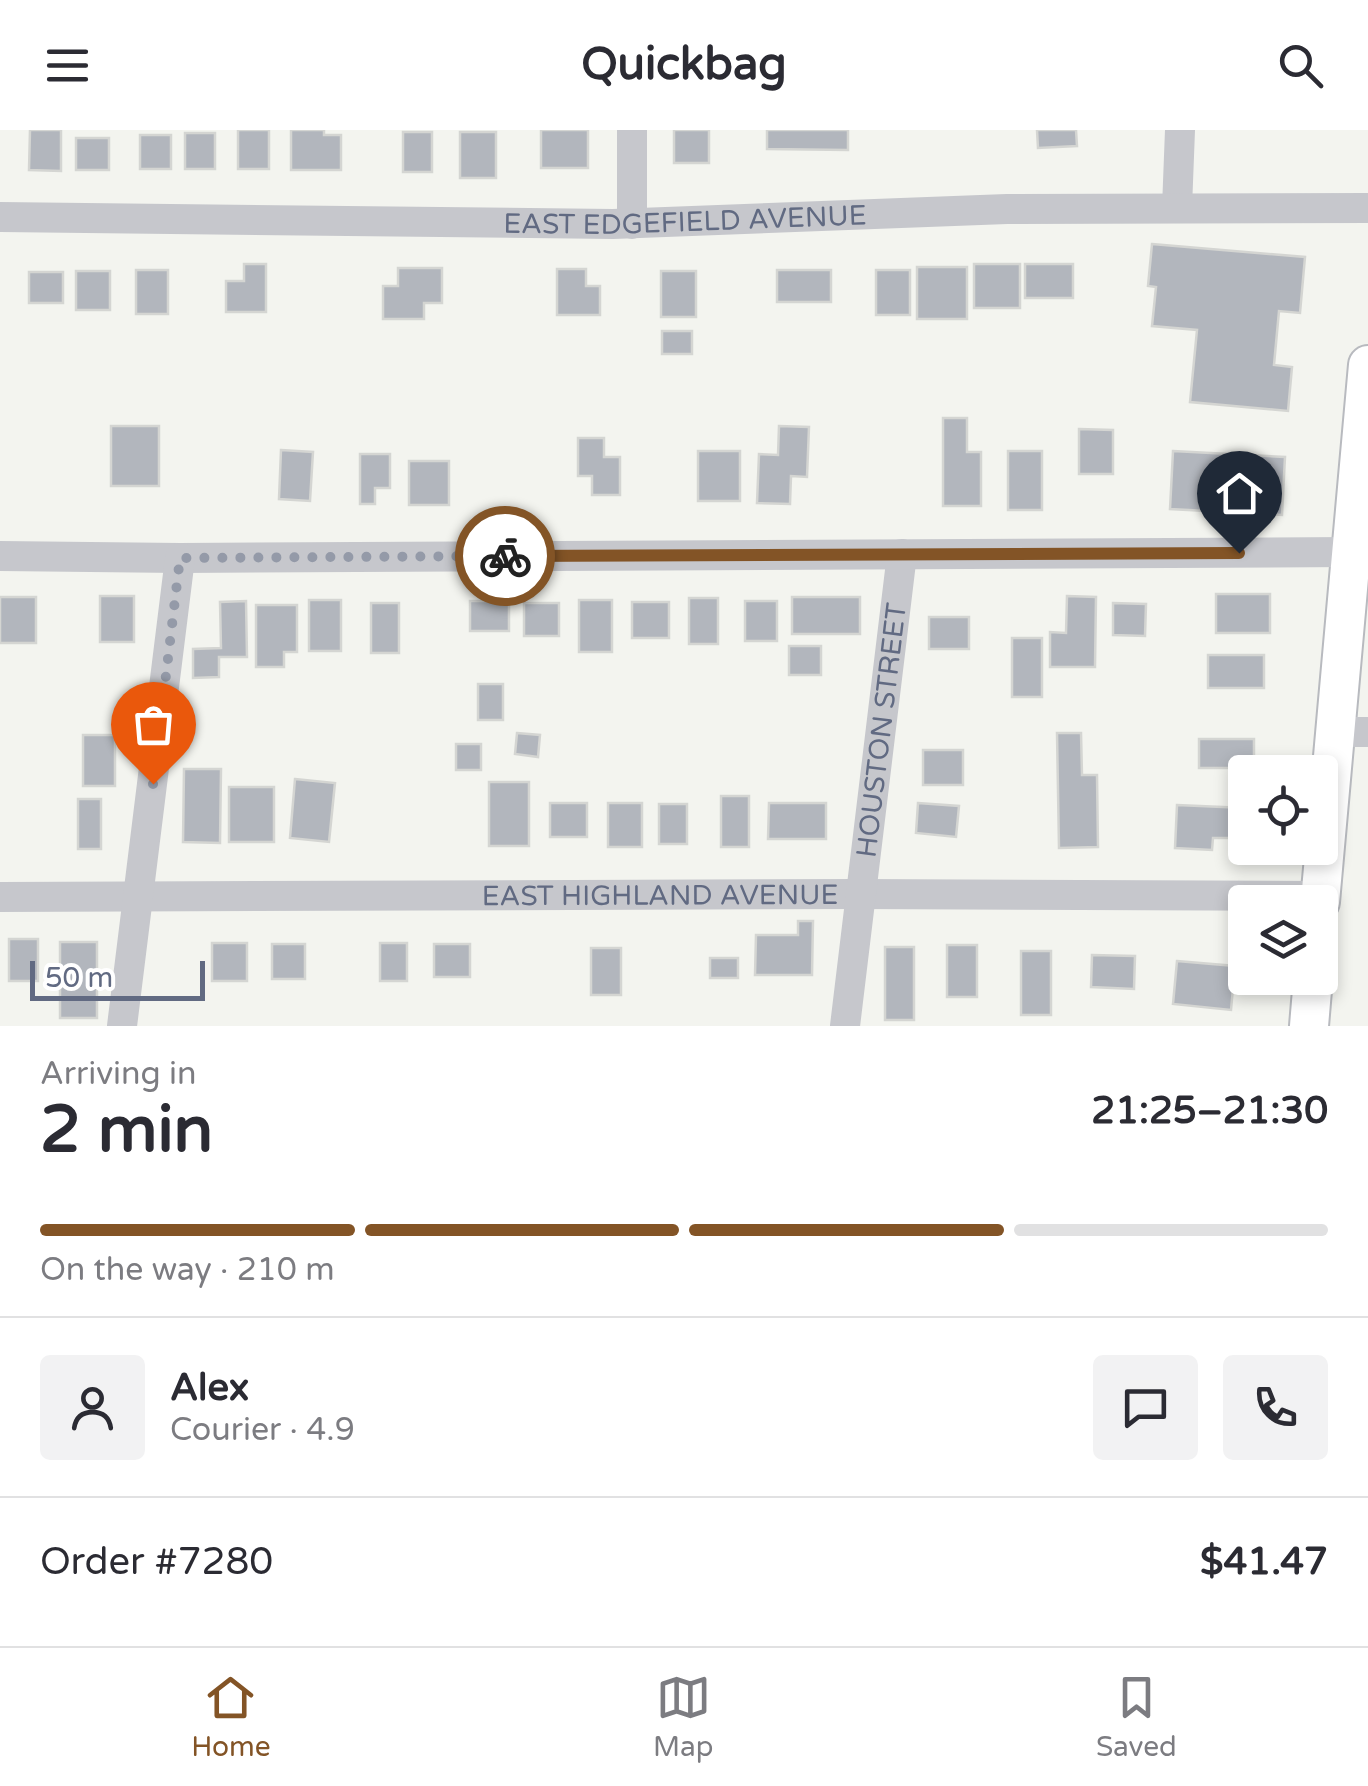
<!DOCTYPE html>
<html lang="en">
<head>
<meta charset="utf-8">
<style>
	body { margin:0; font-family:"Varela Round",sans-serif; background:#f2f2f3; color:#2b2b33; height:100vh; display:flex; flex-direction:column; font-size:38px; white-space:nowrap }
	* { box-sizing:border-box; margin:0 }
	p { font-size:32px; color:#7c7c81 }
	.icon { flex:none; width:55px; height:55px; fill:none; stroke:currentColor; stroke-width:2; stroke-linecap:round; stroke-linejoin:round }
	.map { position:relative; height:896px; overflow:hidden }
	.side { display:flex; flex-direction:column; background:#fff; flex:1 }
	.side>* { flex:none }
	.controls { position:absolute; left:1228px; top:625px; display:grid; gap:20px }
	.controls a { display:grid; place-items:center; width:110px; height:110px; border-radius:10px; background:#fff; box-shadow:0 5px 15px #0003; font-size:50px }
	.scale { position:absolute; left:30px; bottom:25px; width:175px; box-sizing:border-box; padding-left:10px; border:5px solid #616a82; border-top:0; font-size:28px; line-height:35px; white-space:nowrap; color:#616a82; -webkit-text-stroke:8px #fff; paint-order:stroke }
	.pin { position:absolute; display:grid; place-items:center; width:85px; height:85px; color:#fff; margin:-102px -42px; border-radius:50% 50% 50% 0; rotate:-45deg; box-shadow:0 0 10px #0007 }
	.pin .icon { rotate:45deg }
	.courier { position:absolute; display:grid; place-items:center; width:100px; height:100px; margin:-50px; border:8px solid #835426; border-radius:50%; background:#fff; color:#222; box-shadow:0 2px 12px #0007 }
	.summary em { font-style:normal; font-weight:700 }
	.summary div { display:flex; flex-direction:column-reverse }
	.summary { display:flex; align-items:center; justify-content:space-between; height:170px; padding:0 40px }
	h1 { font-size:65px; font-weight:700; line-height:75px }
	.bar { display:grid; grid-template-columns:repeat(4,1fr); gap:15px 10px; align-content:center; height:120px; padding:0 40px }
	.bar i { height:12px; border-radius:8px; background:#e1e1e2 }
	.bar .current { background:#835426 }
	.bar p { grid-column:span 4 }
	.line { display:flex; align-items:center; gap:25px; padding:0 40px; border-top:2px solid #e1e1e2 }
	.line div { flex:1 }
	.round { display:grid; place-items:center; flex:none; width:105px; height:105px; border-radius:10px; background:#f2f2f3 }
	header { display:flex; justify-content:space-between; align-items:center; height:130px; padding:0 40px; background:#fff; font-size:45px; font-weight:700 }
	.tab-bar { display:flex; justify-content:space-around; align-items:center; height:140px; border-top:2px solid #e1e1e2; background:#fff; font-size:28px; color:#7c7c81 }
	.tab-bar a { display:grid; justify-items:center; gap:5px }
	.tab-bar .current { color:#835426 }
	.map>svg:first-child { display:block }
	.building { fill:#b2b6bd; stroke:#d4d5d2; stroke-width:2.5 }
	.lines { fill:none; stroke-linecap:round; stroke-linejoin:round }
	.major-casing { stroke:#b8babf; stroke-width:42 }
	.minor { stroke:#c6c7cc; stroke-width:30 }
	.major { stroke:#fff; stroke-width:38 }
	.done { stroke:#949aa8; stroke-width:10; stroke-dasharray:0 18 }
	.route { stroke:#835426; stroke-width:12 }
	.labels { text-anchor:middle; stroke-width:10; stroke-linejoin:round; paint-order:stroke }
	.street-label { font-size:28px; fill:#616a82; stroke:#fff }
</style>
</head>
<body>
<header><svg class="icon" aria-label="menu" viewBox="0 0 24 24"><path d="M4 6h16M4 12h16M4 18h16"/></svg>Quickbag<svg class="icon" aria-label="search" viewBox="0 0 24 24"><circle cx="10" cy="10" r="6"/><path d="M15 15l6 6"/></svg></header>
<div class="map">
<svg width="1368" height="896" viewBox="0 0 1368 896">
	<rect width="100%" height="100%" fill="#f3f4ef"/>
	<g class="building">
		<path d="M 30,0 L 61,0 L 61,41 L 29,40 Z"/>
		<rect x="238" y="0" width="31" height="39"/>
		<path d="M 291,0 L 324,0 L 324,5 L 341,5 L 341,40 L 291,40 Z"/>
		<rect x="541" y="0" width="47" height="38"/>
		<rect x="674" y="0" width="35" height="33"/>
		<path d="M 767,0 L 848,0 L 848,20 L 767,19 Z"/>
		<path d="M 1037,0 L 1076,0 L 1077,16 L 1038,18 Z"/>
		<rect x="403" y="2" width="29" height="40"/>
		<rect x="460" y="2" width="36" height="46"/>
		<rect x="185" y="3" width="30" height="36"/>
		<rect x="140" y="5" width="31" height="34"/>
		<rect x="76" y="8" width="33" height="32"/>
		<path d="M 1152,114 L 1305,127 L 1300,183 L 1279,181 L 1274,235 L 1292,237 L 1288,281 L 1190,272 L 1197,200 L 1152,196 L 1156,157 L 1148,156 Z"/>
		<path d="M 244,134 L 266,134 L 266,182 L 226,182 L 226,151 L 244,151 Z"/>
		<rect x="974" y="134" width="46" height="44"/>
		<rect x="1025" y="134" width="48" height="34"/>
		<rect x="917" y="137" width="50" height="52"/>
		<path d="M 398,138 L 442,138 L 442,173 L 424,173 L 424,189 L 383,189 L 383,156 L 398,156 Z"/>
		<path d="M 557,139 L 586,139 L 586,156 L 600,156 L 600,185 L 557,185 Z"/>
		<rect x="136" y="140" width="32" height="44"/>
		<rect x="777" y="140" width="54" height="32"/>
		<rect x="876" y="140" width="34" height="45"/>
		<rect x="76" y="141" width="34" height="39"/>
		<rect x="661" y="141" width="35" height="46"/>
		<rect x="29" y="142" width="34" height="31"/>
		<rect x="662" y="201" width="30" height="23"/>
		<path d="M 943,288 L 967,288 L 967,322 L 981,322 L 981,376 L 943,376 Z"/>
		<rect x="111" y="296" width="48" height="60"/>
		<path d="M 779,296 L 809,297 L 807,347 L 791,346 L 790,374 L 757,373 L 759,324 L 778,325 Z"/>
		<path d="M 1079,299 L 1113,300 L 1113,344 L 1079,344 Z"/>
		<path d="M 578,308 L 604,308 L 604,327 L 620,327 L 620,365 L 592,365 L 592,346 L 578,346 Z"/>
		<path d="M 281,320 L 313,322 L 310,371 L 279,369 Z"/>
		<rect x="698" y="321" width="42" height="50"/>
		<rect x="1008" y="321" width="34" height="59"/>
		<path d="M 1173,321 L 1285,327 L 1282,385 L 1170,379 Z"/>
		<path d="M 360,324 L 390,324 L 390,358 L 375,358 L 375,374 L 360,374 Z"/>
		<rect x="409" y="331" width="40" height="44"/>
		<rect x="1216" y="464" width="54" height="39"/>
		<rect x="100" y="466" width="34" height="46"/>
		<path d="M 1067,466 L 1096,467 L 1095,537 L 1050,537 L 1050,502 L 1066,503 Z"/>
		<rect x="0" y="467" width="36" height="46"/>
		<rect x="792" y="467" width="68" height="37"/>
		<rect x="689" y="468" width="29" height="46"/>
		<rect x="309" y="470" width="32" height="51"/>
		<rect x="579" y="470" width="33" height="52"/>
		<path d="M 246,471 L 247,527 L 219,527 L 219,547 L 193,548 L 193,519 L 221,518 L 220,472 Z"/>
		<rect x="470" y="471" width="39" height="30"/>
		<rect x="745" y="471" width="32" height="40"/>
		<rect x="632" y="472" width="37" height="36"/>
		<rect x="371" y="473" width="28" height="50"/>
		<rect x="524" y="473" width="35" height="33"/>
		<path d="M 1113,473 L 1146,474 L 1145,506 L 1113,505 Z"/>
		<path d="M 256,475 L 297,475 L 297,522 L 284,522 L 284,537 L 256,537 Z"/>
		<rect x="929" y="487" width="40" height="32"/>
		<rect x="1012" y="508" width="30" height="59"/>
		<rect x="789" y="516" width="32" height="29"/>
		<rect x="1208" y="525" width="56" height="33"/>
		<rect x="478" y="554" width="25" height="36"/>
		<path d="M 517,603 L 540,605 L 538,627 L 515,624 Z"/>
		<path d="M 1057,603 L 1081,603 L 1082,645 L 1097,645 L 1098,717 L 1059,718 Z"/>
		<rect x="83" y="605" width="32" height="51"/>
		<rect x="1199" y="609" width="55" height="29"/>
		<rect x="456" y="614" width="25" height="26"/>
		<rect x="923" y="620" width="40" height="35"/>
		<path d="M 184,639 L 221,639 L 220,713 L 183,712 Z"/>
		<path d="M 295,649 L 335,653 L 329,712 L 290,708 Z"/>
		<rect x="489" y="652" width="40" height="64"/>
		<rect x="229" y="657" width="45" height="55"/>
		<rect x="721" y="666" width="28" height="51"/>
		<rect x="78" y="669" width="23" height="50"/>
		<rect x="550" y="673" width="37" height="34"/>
		<rect x="608" y="673" width="34" height="44"/>
		<path d="M 769,673 L 826,673 L 826,709 L 768,709 Z"/>
		<path d="M 918,673 L 959,676 L 956,707 L 916,703 Z"/>
		<rect x="659" y="674" width="28" height="40"/>
		<path d="M 1177,675 L 1245,678 L 1245,718 L 1250,718 L 1249,725 L 1230,724 L 1230,708 L 1213,708 L 1212,720 L 1175,718 Z"/>
		<path d="M 798,791 L 813,791 L 812,845 L 755,845 L 756,805 L 798,805 Z"/>
		<rect x="9" y="809" width="29" height="42"/>
		<rect x="60" y="812" width="37" height="76"/>
		<rect x="212" y="813" width="35" height="38"/>
		<rect x="380" y="813" width="27" height="38"/>
		<rect x="272" y="814" width="33" height="35"/>
		<rect x="434" y="814" width="36" height="33"/>
		<rect x="947" y="815" width="30" height="52"/>
		<rect x="885" y="817" width="29" height="73"/>
		<rect x="591" y="818" width="30" height="47"/>
		<rect x="1021" y="821" width="30" height="64"/>
		<path d="M 1092,825 L 1135,826 L 1134,859 L 1091,857 Z"/>
		<rect x="710" y="828" width="28" height="20"/>
		<path d="M 1177,831 L 1235,836 L 1231,880 L 1173,874 Z"/>
	</g>
	<g class="lines">
		<defs>
			<g id="major">
				<path d="M 1320,772 L 1368,235"/>
				<path d="M 1309,896 L 1313,848"/>
			</g>
		</defs>
		<use href="#major" class="major-casing"/>
		<g class="minor">
			<path d="M 1177,78 L 1180,0"/>
			<path id="s1" d="M 0,87 L 613,94 L 1007,79 L 1368,78"/>
			<path d="M 632,94 L 632,0"/>
			<path d="M 0,426 L 180,428 L 1351,422"/>
			<path d="M 1334,602 L 1368,602"/>
			<path id="s2" d="M 0,767 L 860,764 L 1320,766"/>
			<path d="M 122,896 L 180,428"/>
			<path id="s3" d="M 845,896 L 902,424"/>
		</g>
		<use href="#major" class="major"/>
	</g>
	<g class="lines">
		<path class="done" d="M 153,654 L 180,428 L 505,426"/>
		<path class="route" d="M 505,426 L 1239,423"/>
	</g>
	<g class="labels">
		<g class="street-label">
			<text dy="10" stroke="none"><textPath href="#s1" startOffset="685">EAST EDGEFIELD AVENUE</textPath></text>
			<text dy="10" stroke="none"><textPath href="#s3" startOffset="298">HOUSTON STREET</textPath></text>
			<text dy="10" stroke="none"><textPath href="#s2" startOffset="660">EAST HIGHLAND AVENUE</textPath></text>
		</g>
	</g>
</svg>
<div class="controls">
<a><svg class="icon" aria-label="locate" viewBox="0 0 24 24"><circle cx="12" cy="12" r="6"/><path d="M12 2v4M12 18v4M2 12h4M18 12h4"/></svg></a>
<a><svg class="icon" aria-label="layers" viewBox="0 0 24 24"><path d="M12 4l9 5-9 5-9-5zM3 14l9 5 9-5"/></svg></a>
</div>
<div class="scale">50 m</div>
<div class="pin" style="left:153px;top:654px;background:#ea580c"><svg class="icon" aria-label="bag" viewBox="0 0 24 24"><path d="M5 8h14l-1 12H6zM9 8a3 3 0 0 1 6 0"/></svg></div>
<div class="pin" style="left:1239px;top:423px;background:#1f2937"><svg class="icon" aria-label="home" viewBox="0 0 24 24"><path d="M3 11l9-7 9 7M6 9v11h12V9"/></svg></div>
<div class="courier" style="left:505px;top:426px"><svg class="icon" aria-label="bike" viewBox="0 0 24 24"><circle cx="6" cy="16" r="4"/><circle cx="18" cy="16" r="4"/><path d="M6 16l4-8h5l3 8M10 8l3 8H6M13 5h3"/></svg></div>
</div>
<section class="side">
<div class="summary"><div><h1>2 min</h1><p>Arriving in</p></div><em>21:25–21:30</em></div>
<div class="bar"><i class="current"></i><i class="current"></i><i class="current"></i><i></i><p>On the way · 210 m</p></div>
<div class="line" style="height:180px"><a class="round"><svg class="icon" aria-label="person" viewBox="0 0 24 24"><circle cx="12" cy="8" r="4"/><path d="M4 21q1-7 8-7t8 7"/></svg></a><div><b>Alex</b><p>Courier · 4.9</p></div><a class="round"><svg class="icon" aria-label="chat" viewBox="0 0 24 24"><path d="M4 5h16v11H9l-5 4z"/></svg></a><a class="round"><svg class="icon" aria-label="phone" viewBox="0 0 24 24"><path d="M5 4h4l2 5-3 2q2 4 5 5l2-3 5 2v4C11 20 4 13 5 4z"/></svg></a></div>
<div class="line" style="height:130px"><div>Order #7280</div><b>$41.47</b></div>
</section>
<nav class="tab-bar">
<a class="current"><svg class="icon" aria-label="home" viewBox="0 0 24 24"><path d="M3 11l9-7 9 7M6 9v11h12V9"/></svg>Home</a>
<a><svg class="icon" aria-label="map" viewBox="0 0 24 24"><path d="M3 6l6-2 6 2 6-2v14l-6 2-6-2-6 2zM9 4v14M15 6v14"/></svg>Map</a>
<a><svg class="icon" aria-label="saved" viewBox="0 0 24 24"><path d="M7 4h10v16l-5-4-5 4z"/></svg>Saved</a>
</nav>
</body>
</html>
